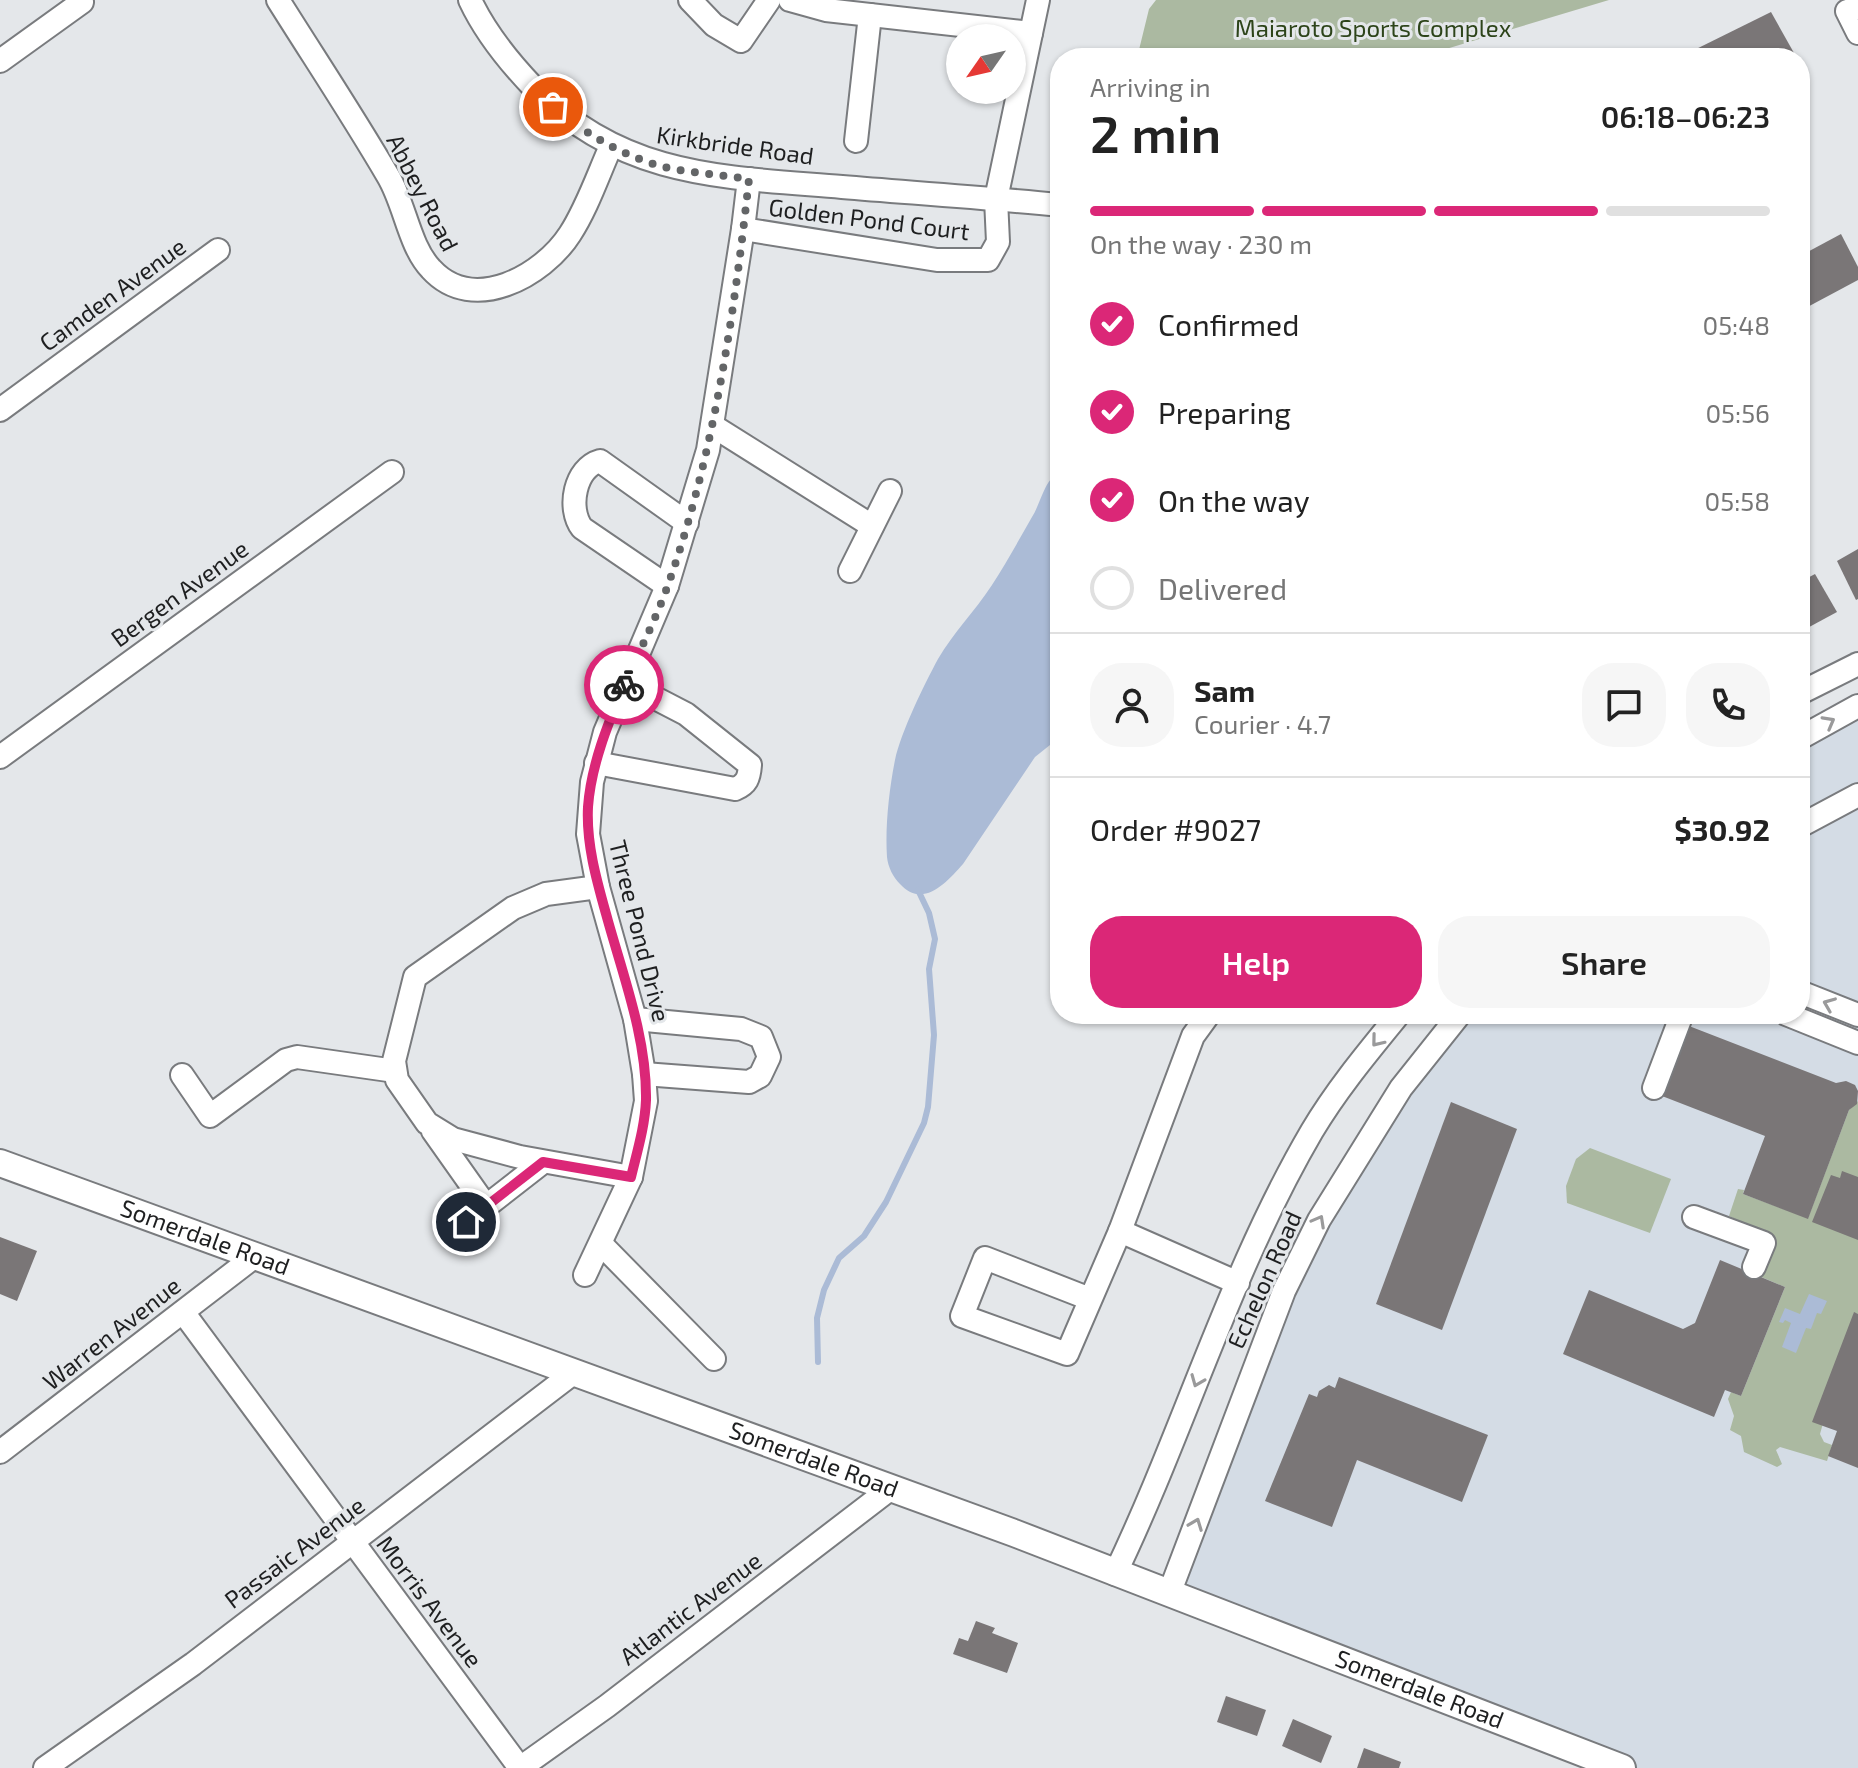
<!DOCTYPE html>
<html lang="en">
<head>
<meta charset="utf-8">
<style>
	body { margin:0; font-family:"Exo 2",sans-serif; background:#f6f6f6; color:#222; height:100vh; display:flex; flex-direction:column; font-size:30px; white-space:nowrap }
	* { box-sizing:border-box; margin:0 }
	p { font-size:26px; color:#767676 }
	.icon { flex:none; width:44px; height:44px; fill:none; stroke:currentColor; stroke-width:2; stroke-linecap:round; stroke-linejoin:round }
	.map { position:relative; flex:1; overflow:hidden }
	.sheet { position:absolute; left:1050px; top:48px; width:760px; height:976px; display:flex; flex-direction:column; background:#fff; border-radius:32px; box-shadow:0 2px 6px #0004 }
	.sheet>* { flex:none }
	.needle { width:52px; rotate:236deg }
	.controls { position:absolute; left:946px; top:24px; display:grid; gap:16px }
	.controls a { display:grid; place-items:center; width:80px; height:80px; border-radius:50%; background:#fff; box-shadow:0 2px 6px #0004; font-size:40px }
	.pin { position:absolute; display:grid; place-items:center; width:68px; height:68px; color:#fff; margin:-34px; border:4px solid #fff; border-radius:50%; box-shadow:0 2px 8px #0007 }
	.courier { position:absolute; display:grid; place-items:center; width:80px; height:80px; margin:-40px; border:6px solid #db2777; border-radius:50%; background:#fff; color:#222; box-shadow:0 2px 10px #0007 }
	.overview em { font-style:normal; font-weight:600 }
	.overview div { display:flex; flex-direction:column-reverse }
	.overview { display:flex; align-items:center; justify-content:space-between; height:136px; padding:0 40px }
	h1 { font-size:52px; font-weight:600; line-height:60px }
	.bar { display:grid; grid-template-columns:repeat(4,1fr); gap:12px 8px; align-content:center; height:96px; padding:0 40px }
	.bar i { height:10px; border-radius:6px; background:#e0e0e0 }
	.bar .selected { background:#db2777 }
	.bar p { grid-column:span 4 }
	.line { display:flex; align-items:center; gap:20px; padding:0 40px; border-top:2px solid #e0e0e0 }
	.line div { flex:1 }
	.round { display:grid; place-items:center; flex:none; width:84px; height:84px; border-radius:32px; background:#f6f6f6 }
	ol { padding:0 40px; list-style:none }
	li { display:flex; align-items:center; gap:24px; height:88px }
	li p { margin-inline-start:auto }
	li .icon { padding:8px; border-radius:50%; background:#db2777; color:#fff; stroke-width:4 }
	li:last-child { color:#767676 }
	li i { width:44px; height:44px; border:4px solid #e0e0e0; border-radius:50% }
	.button { display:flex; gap:16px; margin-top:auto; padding:16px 40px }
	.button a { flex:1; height:92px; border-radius:32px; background:#db2777; color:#fff; font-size:32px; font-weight:600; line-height:92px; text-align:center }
	.button a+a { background:#f6f6f6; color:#222 }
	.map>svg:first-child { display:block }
	.built { fill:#d4dce5 }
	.green { fill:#abb9a1 }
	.water { fill:#abbbd6 }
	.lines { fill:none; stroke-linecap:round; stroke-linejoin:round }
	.stream { stroke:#abbbd6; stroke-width:6 }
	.building { fill:#7a7677 }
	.minor-casing { stroke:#797b7e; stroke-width:26 }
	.major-casing { stroke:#797b7e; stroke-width:30 }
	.minor { stroke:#fff; stroke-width:22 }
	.major { stroke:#fff; stroke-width:26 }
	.oneway { stroke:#9a9a9b }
	.done { stroke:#636567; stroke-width:8; stroke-dasharray:0 14.4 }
	.route { stroke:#db2777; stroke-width:10 }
	.labels { text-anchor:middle; stroke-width:6; stroke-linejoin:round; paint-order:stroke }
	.park-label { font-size:24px; fill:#2d441a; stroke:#e4e7ea }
	.street-label { font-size:24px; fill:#1e1f20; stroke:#e4e7ea }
</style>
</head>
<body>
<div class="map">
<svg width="1858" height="1768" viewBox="0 0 1858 1768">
	<rect width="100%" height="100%" fill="#e4e7ea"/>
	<path class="built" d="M 1858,706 L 1858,1768 L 1622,1768 L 1169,1594 L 1284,1291 L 1460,1014 L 1800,1014 L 1800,738 Z"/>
	<g class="green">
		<path d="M 1156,0 L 1609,0 L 1446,49 L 1431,58 L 1137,58 L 1149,9 Z"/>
		<path d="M 1858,1101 L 1858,1314 L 1854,1313 L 1820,1434 L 1824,1442 L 1832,1445 L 1827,1461 L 1780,1447 L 1776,1450 L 1782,1464 L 1777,1467 L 1744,1452 L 1741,1436 L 1730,1430 L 1734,1416 L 1728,1399 L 1731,1392 L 1741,1396 L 1785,1287 L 1759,1276 L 1765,1233 L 1729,1216 L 1738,1189 L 1744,1190 L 1743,1194 L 1808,1218 L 1849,1110 Z"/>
		<path d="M 1590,1148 L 1671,1179 L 1650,1233 L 1567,1203 L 1566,1186 L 1576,1159 Z"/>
	</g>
	<g class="water">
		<path d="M 1060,471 L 1060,737 L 1035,757 L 963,864 C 946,883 923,909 900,884 C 893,877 888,867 887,857 C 885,827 889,790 895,760 C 901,732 924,685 938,659 C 953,633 975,611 992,585 C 1006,563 1019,540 1032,517 C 1041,503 1044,480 1060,471 Z"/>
		<path d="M 1809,1294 L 1827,1301 L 1821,1314 L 1817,1313 L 1811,1329 L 1806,1328 L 1796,1353 L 1782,1347 L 1791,1323 L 1785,1320 L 1783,1323 L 1779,1322 L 1785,1308 L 1800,1314 Z"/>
	</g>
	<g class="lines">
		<path class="stream" d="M 818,1362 L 817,1318 L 824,1290 L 839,1258 L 864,1236 L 886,1202 L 924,1123 L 928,1107 L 934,1035 L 929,969 L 935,939 L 929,913 L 918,890"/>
	</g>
	<g class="building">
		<path d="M 1771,12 L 1794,53 L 1783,58 L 1678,58 Z"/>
		<path d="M 1841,234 L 1858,267 L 1858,280 L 1800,311 L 1800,256 Z"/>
		<path d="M 1858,549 L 1858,599 L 1856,600 L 1837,561 Z"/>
		<path d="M 1815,574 L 1837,612 L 1800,632 L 1800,582 Z"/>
		<path d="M 1689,1026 L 1836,1083 L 1846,1081 L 1855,1085 L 1858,1091 L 1857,1104 L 1849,1110 L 1808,1219 L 1743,1194 L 1765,1136 L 1662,1096 Z"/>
		<path d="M 1451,1102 L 1517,1129 L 1442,1330 L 1376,1304 Z"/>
		<path d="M 1842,1171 L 1858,1177 L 1858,1240 L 1812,1222 L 1831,1175 L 1840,1178 Z"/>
		<path d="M 0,1237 L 37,1251 L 17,1301 L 0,1294 Z"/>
		<path d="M 1720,1260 L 1785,1287 L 1741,1396 L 1725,1390 L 1714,1417 L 1563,1354 L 1589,1290 L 1683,1329 L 1695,1323 Z"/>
		<path d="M 1854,1312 L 1858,1314 L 1858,1468 L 1828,1456 L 1837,1431 L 1812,1422 Z"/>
		<path d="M 1339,1377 L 1488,1435 L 1462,1502 L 1357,1460 L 1332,1527 L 1265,1501 L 1309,1394 L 1317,1397 L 1319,1391 L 1329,1385 L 1335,1388 Z"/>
		<path d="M 976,1621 L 995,1628 L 992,1633 L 1018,1643 L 1007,1673 L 953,1654 L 959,1638 L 968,1641 Z"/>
		<path d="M 1226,1696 L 1266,1710 L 1257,1736 L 1217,1722 Z"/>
		<path d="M 1293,1719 L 1332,1736 L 1321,1763 L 1282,1746 Z"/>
		<path d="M 1364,1748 L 1401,1762 L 1399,1768 L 1357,1768 Z"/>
	</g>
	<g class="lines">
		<defs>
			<g id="minor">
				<path d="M 278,0 C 315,59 353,116 388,176 C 405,204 409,246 431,269 C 473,315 543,276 570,234 C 587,208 598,175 611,146"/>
				<path d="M 470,0 C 485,32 510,63 534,88 C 624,178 723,177 842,187 C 915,193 988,198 1060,205"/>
				<path d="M 690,0 L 714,25 L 741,41 L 769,0"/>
				<path d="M 790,0 L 826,10 L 1031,33"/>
				<path d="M 1858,8 L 1847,11 L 1858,33"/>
				<path d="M 0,61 L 82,2"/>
				<path d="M 856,141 L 870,15"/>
				<path d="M 743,229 L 937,260 L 988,260 L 998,242 L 996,199 L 1038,0"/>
				<path d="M 0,410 L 218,250"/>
				<path d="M 713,426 L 872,526"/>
				<path d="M 850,571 L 890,491"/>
				<path d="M 667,586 L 582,528 C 567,508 575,468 600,461 L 687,523"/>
				<path d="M 1800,693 L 1858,664"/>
				<path d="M 1800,738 L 1858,706"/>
				<path d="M 0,757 L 392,472"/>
				<path d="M 596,763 L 735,789 C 747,784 749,778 750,765 L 686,714 L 659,700 L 623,689"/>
				<path d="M 1800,826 L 1858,795"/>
				<path d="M 598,887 L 546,894 L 513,908 L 415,977 L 394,1061 L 397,1080 L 427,1123 L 453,1139 L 520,1157 L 631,1177"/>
				<path d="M 1800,992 L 1858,1015"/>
				<path d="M 1786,1014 L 1858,1043"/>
				<path d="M 635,1019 L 741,1029 L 761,1037 L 769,1057 L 760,1076 L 749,1082 L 644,1074"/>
				<path d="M 182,1075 L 210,1116 L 286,1060 L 297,1057 L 395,1071"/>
				<path d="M 1654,1088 L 1682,1014"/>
				<path d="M 433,1131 L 486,1206"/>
				<path d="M 1694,1217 L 1764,1243 L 1754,1267"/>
				<path d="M 466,1222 L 543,1162"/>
				<path d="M 1120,1231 L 1238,1283"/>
				<path d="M 601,1244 L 714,1359"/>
				<path d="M 585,1275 L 631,1177 L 646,1101 L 644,1074 L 635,1019 L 598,887 L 588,834 L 592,782 L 605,732 L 667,586 L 708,450 L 743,229 L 749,179"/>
				<path d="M 1090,1299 L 985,1258 L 962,1316 L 1067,1354 L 1120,1231 L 1193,1036 L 1209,1014"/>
				<path d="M 183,1312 L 520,1768"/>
				<path d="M 0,1452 L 254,1257"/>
				<path d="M 1115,1574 C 1185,1428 1230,1271 1312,1131 C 1337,1089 1368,1052 1399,1014"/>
				<path d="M 1169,1594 L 1284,1291 L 1319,1220 L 1401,1088 L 1460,1014"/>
				<path d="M 45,1768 L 193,1664 L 572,1374"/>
				<path d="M 520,1768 L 607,1706 L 890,1489"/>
			</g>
			<g id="major">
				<path id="s1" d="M 0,1163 L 1014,1533 L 1622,1768"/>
			</g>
		</defs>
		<use href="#minor" class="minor-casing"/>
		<use href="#major" class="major-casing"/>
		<use href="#minor" class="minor"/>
		<use href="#major" class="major"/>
	</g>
	<defs><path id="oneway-chevron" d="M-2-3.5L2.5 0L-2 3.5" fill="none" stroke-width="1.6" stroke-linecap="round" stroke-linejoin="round" transform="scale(2)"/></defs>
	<g class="oneway">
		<use href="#oneway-chevron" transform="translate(1829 722) rotate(-29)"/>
		<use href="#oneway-chevron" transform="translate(1829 1004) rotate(-158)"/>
		<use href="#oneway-chevron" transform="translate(1377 1041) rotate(129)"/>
		<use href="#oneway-chevron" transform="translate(1319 1221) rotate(-61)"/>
		<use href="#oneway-chevron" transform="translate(1197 1381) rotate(112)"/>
		<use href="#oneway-chevron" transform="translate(1196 1524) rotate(-69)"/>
	</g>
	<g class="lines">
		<path class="done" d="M 553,107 C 586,134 626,158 668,168 C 695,173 722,175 749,179 C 734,316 714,455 668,585 C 656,619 639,652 624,685"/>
		<path class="route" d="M 466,1222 L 543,1162 L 631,1177 C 637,1152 645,1126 646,1100 C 647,1040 624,978 608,921 C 598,885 586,846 588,807 C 591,765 608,724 624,685"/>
	</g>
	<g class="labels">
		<g class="park-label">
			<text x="1373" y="37">Maiaroto Sports Complex</text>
		</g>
		<g class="street-label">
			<text transform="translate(735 146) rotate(8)" y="8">Kirkbride Road</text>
			<text transform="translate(422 193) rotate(63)" y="8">Abbey Road</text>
			<text transform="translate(869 220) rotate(7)" y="8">Golden Pond Court</text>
			<text transform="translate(113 295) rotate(-36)" y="8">Camden Avenue</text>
			<text transform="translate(180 594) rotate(-36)" y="8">Bergen Avenue</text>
			<text transform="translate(639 931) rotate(76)" y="8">Three Pond Drive</text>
			<text dy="8" stroke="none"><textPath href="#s1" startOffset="218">Somerdale Road</textPath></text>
			<text transform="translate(1265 1280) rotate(-66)" y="8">Echelon Road</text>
			<text transform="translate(112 1334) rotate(-38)" y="8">Warren Avenue</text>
			<text dy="8" stroke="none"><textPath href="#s1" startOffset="866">Somerdale Road</textPath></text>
			<text transform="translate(295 1553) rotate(-37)" y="8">Passaic Avenue</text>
			<text transform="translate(429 1602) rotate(53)" y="8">Morris Avenue</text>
			<text transform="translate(691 1609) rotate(-37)" y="8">Atlantic Avenue</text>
			<text dy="8" stroke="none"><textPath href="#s1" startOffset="1514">Somerdale Road</textPath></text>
		</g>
	</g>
</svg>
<div class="controls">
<a><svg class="needle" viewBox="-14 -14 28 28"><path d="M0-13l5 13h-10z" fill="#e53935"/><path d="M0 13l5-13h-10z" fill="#767676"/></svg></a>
</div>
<div class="pin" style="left:553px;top:107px;background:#ea580c"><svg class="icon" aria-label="bag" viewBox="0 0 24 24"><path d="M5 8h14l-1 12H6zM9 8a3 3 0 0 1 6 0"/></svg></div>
<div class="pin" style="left:466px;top:1222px;background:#1f2937"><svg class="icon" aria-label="home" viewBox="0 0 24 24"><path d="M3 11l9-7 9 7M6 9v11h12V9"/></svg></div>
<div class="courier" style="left:624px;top:685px"><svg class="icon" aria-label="bike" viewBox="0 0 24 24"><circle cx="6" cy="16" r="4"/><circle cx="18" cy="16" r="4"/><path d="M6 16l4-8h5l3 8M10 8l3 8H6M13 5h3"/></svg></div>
<section class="sheet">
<div class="overview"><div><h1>2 min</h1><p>Arriving in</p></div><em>06:18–06:23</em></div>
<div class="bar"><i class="selected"></i><i class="selected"></i><i class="selected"></i><i></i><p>On the way · 230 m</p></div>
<ol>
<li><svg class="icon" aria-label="check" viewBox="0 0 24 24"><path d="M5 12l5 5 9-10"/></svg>Confirmed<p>05:48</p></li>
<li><svg class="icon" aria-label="check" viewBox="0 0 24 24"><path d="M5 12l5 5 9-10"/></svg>Preparing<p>05:56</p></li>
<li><svg class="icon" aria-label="check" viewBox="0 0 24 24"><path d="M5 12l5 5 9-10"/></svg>On the way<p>05:58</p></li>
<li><i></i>Delivered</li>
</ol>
<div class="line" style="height:144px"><a class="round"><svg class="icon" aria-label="person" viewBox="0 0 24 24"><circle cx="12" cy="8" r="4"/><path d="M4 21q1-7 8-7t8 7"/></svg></a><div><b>Sam</b><p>Courier · 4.7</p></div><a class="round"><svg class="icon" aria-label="chat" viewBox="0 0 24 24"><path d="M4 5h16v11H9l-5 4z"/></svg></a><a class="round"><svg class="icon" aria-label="phone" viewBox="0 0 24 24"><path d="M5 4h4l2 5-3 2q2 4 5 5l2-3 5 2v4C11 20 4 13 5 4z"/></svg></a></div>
<div class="line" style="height:104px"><div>Order #9027</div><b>$30.92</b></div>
<div class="button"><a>Help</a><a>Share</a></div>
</section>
</div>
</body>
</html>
